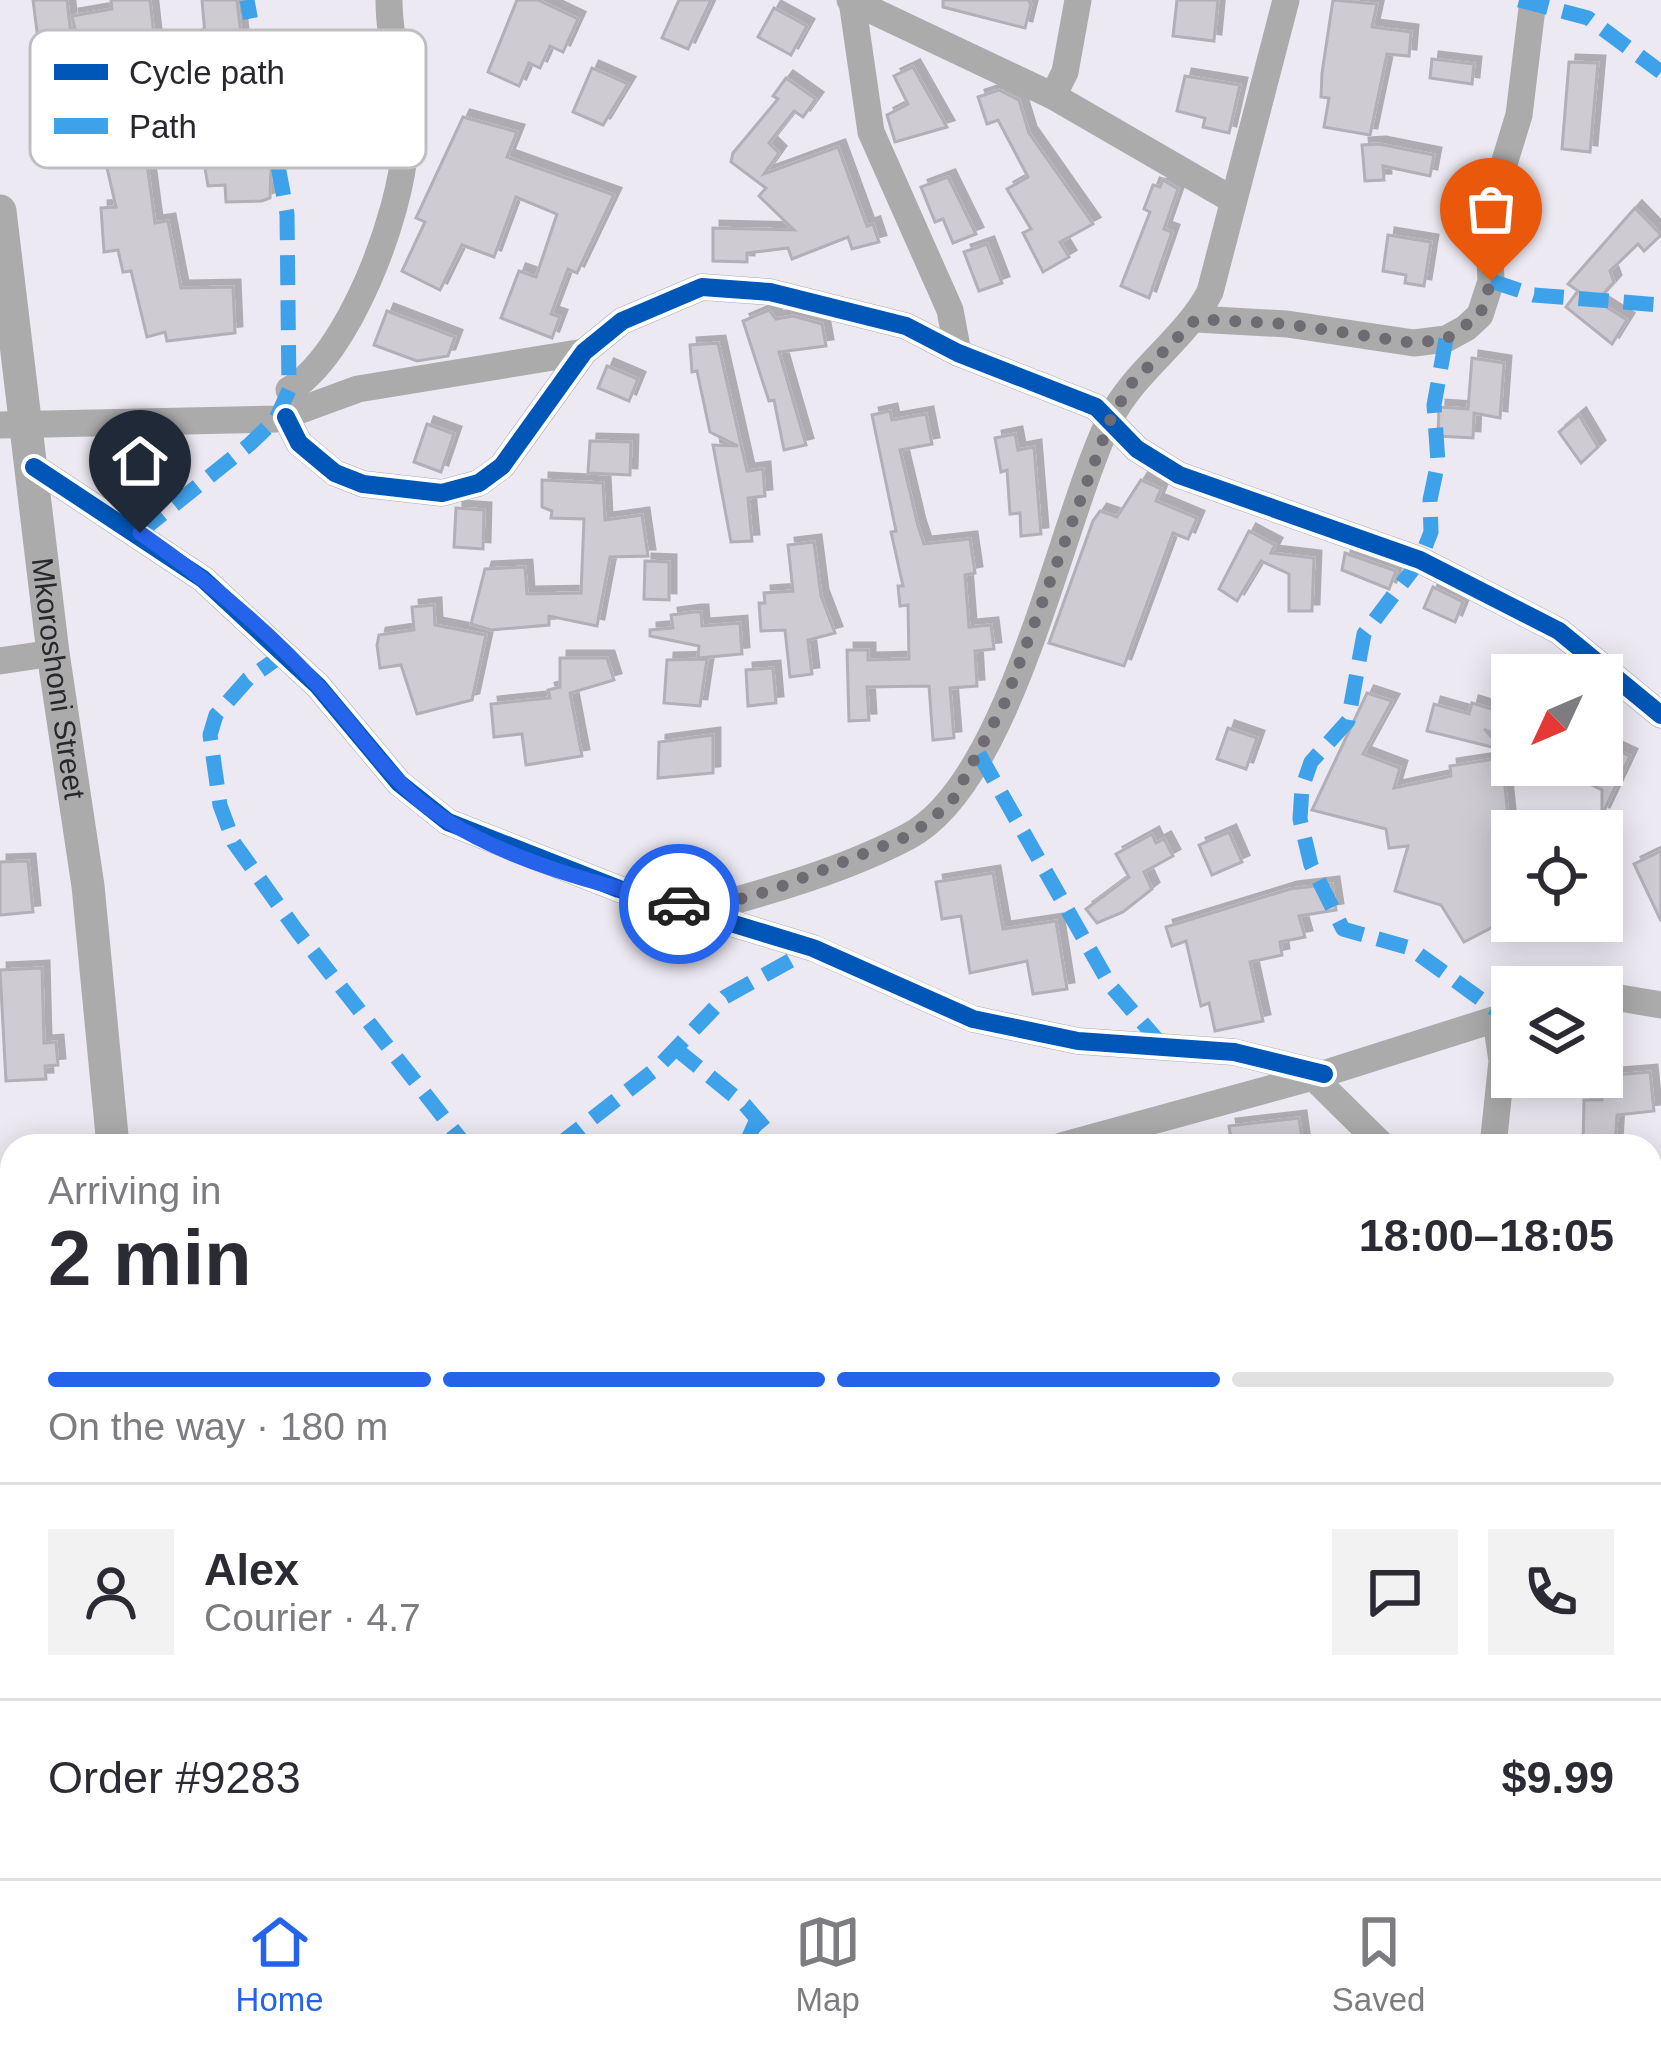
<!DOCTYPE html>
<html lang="en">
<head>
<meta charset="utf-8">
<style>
	body { margin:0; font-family:Arial,sans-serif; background:#f2f2f3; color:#2b2b33; height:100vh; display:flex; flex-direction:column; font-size:45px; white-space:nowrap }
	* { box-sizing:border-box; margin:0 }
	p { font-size:39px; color:#7c7c81 }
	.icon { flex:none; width:66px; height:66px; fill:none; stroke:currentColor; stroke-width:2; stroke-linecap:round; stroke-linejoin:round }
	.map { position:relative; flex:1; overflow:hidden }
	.side { position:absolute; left:0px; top:1134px; width:1662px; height:744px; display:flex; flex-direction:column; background:#fff; border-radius:36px 36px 0 0; box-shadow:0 6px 30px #0003 }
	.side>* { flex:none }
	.needle { width:78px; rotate:226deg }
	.controls { position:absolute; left:1491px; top:654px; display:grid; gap:24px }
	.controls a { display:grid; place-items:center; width:132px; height:132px; border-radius:0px; background:#fff; box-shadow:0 6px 30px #0003; font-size:60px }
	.pin { position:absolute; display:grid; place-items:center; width:102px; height:102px; color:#fff; margin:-123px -51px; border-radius:50% 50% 50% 0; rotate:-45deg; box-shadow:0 0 12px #0007 }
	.pin .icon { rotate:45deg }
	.courier { position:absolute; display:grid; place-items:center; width:120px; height:120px; margin:-60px; border:9px solid #2563eb; border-radius:50%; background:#fff; color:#222; box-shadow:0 3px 15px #0007 }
	.head em { font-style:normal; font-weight:700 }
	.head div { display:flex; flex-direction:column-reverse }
	.head { display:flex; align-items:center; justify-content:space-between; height:204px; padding:0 48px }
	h1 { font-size:78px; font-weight:700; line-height:90px }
	.bar { display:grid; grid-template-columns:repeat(4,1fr); gap:18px 12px; align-content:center; height:144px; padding:0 48px }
	.bar i { height:15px; border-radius:9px; background:#e1e1e2 }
	.bar .active { background:#2563eb }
	.bar p { grid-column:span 4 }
	.line { display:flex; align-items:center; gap:30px; padding:0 48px; border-top:3px solid #e1e1e2 }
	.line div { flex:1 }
	.round { display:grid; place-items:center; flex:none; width:126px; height:126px; border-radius:0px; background:#f2f2f3 }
	.tabs { display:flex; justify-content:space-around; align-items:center; height:168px; border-top:3px solid #e1e1e2; background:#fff; font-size:33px; color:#7c7c81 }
	.tabs a { display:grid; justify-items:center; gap:6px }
	.tabs .active { color:#2563eb }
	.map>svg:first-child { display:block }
	.building { fill:#cecbd3; stroke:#b2afb6; stroke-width:3; filter:url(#shadow) }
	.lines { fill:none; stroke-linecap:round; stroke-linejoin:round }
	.minor { stroke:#acabab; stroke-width:27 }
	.tertiary { stroke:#acabab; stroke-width:33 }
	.quiet { stroke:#3ea2eb; stroke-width:15; stroke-dasharray:30 15; stroke-linecap:butt }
	.cycleway-casing { stroke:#fff; stroke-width:26 }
	.cycleway { stroke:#0057b8; stroke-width:18 }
	.done { stroke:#6e6b72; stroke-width:12; stroke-dasharray:0 21.6 }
	.route { stroke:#2563eb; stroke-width:15 }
	.labels { text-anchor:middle; stroke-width:12; stroke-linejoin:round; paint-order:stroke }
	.street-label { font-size:30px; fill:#29272d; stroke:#fff }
	.key { fill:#fff; stroke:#bfbec0; stroke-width:3 }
	.key-label { font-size:33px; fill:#29272d }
</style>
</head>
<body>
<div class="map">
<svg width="1661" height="1878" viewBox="0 0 1661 1878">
	<defs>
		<filter id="shadow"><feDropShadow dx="7" dy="-7" stdDeviation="0" flood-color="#0004"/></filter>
	</defs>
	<rect width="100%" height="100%" fill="#ede9f2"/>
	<g class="building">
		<path d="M 33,0 L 67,0 L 71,35 L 38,39 Z"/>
		<path d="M 111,0 L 150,0 L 154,36 L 102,43 L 108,87 L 122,86 L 125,114 L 140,111 L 155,223 L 168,221 L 181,288 L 233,287 L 235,333 L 167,341 L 165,332 L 147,337 L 131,271 L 123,272 L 118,250 L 104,252 L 101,208 L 116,207 L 72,16 L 112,9 Z"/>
		<path d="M 202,0 L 237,0 L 248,98 L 252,107 L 259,105 L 271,167 L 270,198 L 262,201 L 226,202 L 225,185 L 208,186 L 200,138 L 186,138 L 185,78 L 193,78 L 191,67 L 199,66 L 196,36 L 205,35 Z"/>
		<path d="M 517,0 L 538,0 L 578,19 L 563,52 L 550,46 L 540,68 L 529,63 L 519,86 L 488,72 Z"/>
		<path d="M 679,0 L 711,0 L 688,49 L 662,38 Z"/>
		<path d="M 943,0 L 1028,0 L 1031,4 L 1025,28 L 943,7 Z"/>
		<path d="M 1177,0 L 1218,0 L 1214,41 L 1173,36 Z"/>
		<path d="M 1333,0 L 1377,4 L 1372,27 L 1411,32 L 1409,56 L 1387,54 L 1370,135 L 1324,127 L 1329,98 L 1321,97 L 1322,73 Z"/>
		<path d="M 774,8 L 807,26 L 791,55 L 758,37 Z"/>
		<path d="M 1432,59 L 1474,64 L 1472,84 L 1430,78 Z"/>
		<path d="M 1569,62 L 1598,63 L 1590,152 L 1562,149 Z"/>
		<path d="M 913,67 L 947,127 L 895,142 L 887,115 L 908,104 L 894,76 Z"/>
		<path d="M 592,68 L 628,84 L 603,125 L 573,112 Z"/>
		<path d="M 1185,76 L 1240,85 L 1229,133 L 1203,127 L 1205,118 L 1177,111 Z"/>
		<path d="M 786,78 L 816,99 L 803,117 L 794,111 L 769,143 L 779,153 L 764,174 L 838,147 L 867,226 L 873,224 L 879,242 L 852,249 L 848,237 L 792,259 L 788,248 L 747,253 L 747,262 L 713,261 L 713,228 L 794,230 L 759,196 L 766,188 L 731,162 L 733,153 L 778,99 L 773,96 Z"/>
		<path d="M 999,90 L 1019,100 L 1029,133 L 1093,224 L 1060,242 L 1069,257 L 1043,272 L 1023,233 L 1031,229 L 1007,189 L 1028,177 L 998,120 L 987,124 L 978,97 Z"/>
		<path d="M 463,117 L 517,132 L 507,157 L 614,195 L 577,273 L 568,269 L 551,314 L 560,317 L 552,338 L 501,318 L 519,271 L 536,277 L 557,214 L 516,197 L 494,257 L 462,245 L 440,290 L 402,271 L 425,222 L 416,218 Z"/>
		<path d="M 1379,144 L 1434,155 L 1430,176 L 1383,166 L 1384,180 L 1365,181 L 1362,145 Z"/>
		<path d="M 948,177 L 976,234 L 953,243 L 943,219 L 935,222 L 921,187 Z"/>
		<path d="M 1163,180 L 1178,189 L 1164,229 L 1172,232 L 1149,298 L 1121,286 L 1150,212 L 1144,209 L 1153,185 L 1160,187 Z"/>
		<path d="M 1635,208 L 1661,235 L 1644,251 L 1638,244 L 1610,271 L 1614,282 L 1597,301 L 1627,320 L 1612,344 L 1566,307 L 1578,291 L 1568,284 Z"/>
		<path d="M 1388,235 L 1431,242 L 1424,286 L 1405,283 L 1406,275 L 1383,271 Z"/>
		<path d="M 987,244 L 1002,283 L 979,291 L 964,252 Z"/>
		<path d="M 769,310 L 776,319 L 793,316 L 822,324 L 826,346 L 779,352 L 806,445 L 784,450 L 774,400 L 769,401 L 743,321 Z"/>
		<path d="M 387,311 L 455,337 L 448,356 L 417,361 L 374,345 Z"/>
		<path d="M 718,343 L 747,471 L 763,469 L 765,496 L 748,498 L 752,541 L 731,542 L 713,445 L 738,446 L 710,432 L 697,371 L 692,372 L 690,345 Z"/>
		<path d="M 1472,358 L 1504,363 L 1500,418 L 1474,413 L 1473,438 L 1438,436 L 1439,407 L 1468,409 Z"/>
		<path d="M 607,366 L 638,379 L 629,401 L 598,388 Z"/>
		<path d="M 890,411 L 892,420 L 926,414 L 932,444 L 900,450 L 918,526 L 924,544 L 970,539 L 975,573 L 965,575 L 969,627 L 991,625 L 994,649 L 975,651 L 977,686 L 950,688 L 954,738 L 933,740 L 929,686 L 867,687 L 869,720 L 849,721 L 847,650 L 868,650 L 868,660 L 909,659 L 908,605 L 900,606 L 898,586 L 903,586 L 891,532 L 896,531 L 872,415 Z"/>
		<path d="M 1579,415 L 1598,447 L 1581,463 L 1559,432 Z"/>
		<path d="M 427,424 L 454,434 L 441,472 L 414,462 Z"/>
		<path d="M 1015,434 L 1018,450 L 1034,447 L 1041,534 L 1021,536 L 1020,513 L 1010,514 L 1007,470 L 1001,472 L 995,438 Z"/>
		<path d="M 590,441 L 631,442 L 630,475 L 588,473 Z"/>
		<path d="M 542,480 L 603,483 L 605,520 L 642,515 L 648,556 L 610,557 L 597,626 L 549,616 L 549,625 L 491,630 L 471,624 L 485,569 L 525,567 L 527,594 L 581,593 L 584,519 L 551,518 L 552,511 L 542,507 Z"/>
		<path d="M 1141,480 L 1161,489 L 1156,501 L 1197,518 L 1188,539 L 1173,533 L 1124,666 L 1049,643 L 1093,521 L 1100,511 L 1117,517 Z"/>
		<path d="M 456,508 L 484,510 L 483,549 L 454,547 Z"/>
		<path d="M 1249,531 L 1275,545 L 1271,553 L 1314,558 L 1312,611 L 1289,611 L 1289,574 L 1261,561 L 1237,601 L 1219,589 Z"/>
		<path d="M 814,542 L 821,596 L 835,633 L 808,640 L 812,674 L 790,677 L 785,630 L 761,631 L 759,603 L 765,603 L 764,593 L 793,591 L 788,545 Z"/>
		<path d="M 1345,553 L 1396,571 L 1389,589 L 1342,570 Z"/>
		<path d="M 645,561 L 669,562 L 669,600 L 644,599 Z"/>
		<path d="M 1433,587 L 1463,602 L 1455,622 L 1424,608 Z"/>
		<path d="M 434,605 L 435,625 L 486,635 L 472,700 L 417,714 L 401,665 L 380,668 L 377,645 L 379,635 L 414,630 L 412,607 Z"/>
		<path d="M 694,612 L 701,612 L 702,626 L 740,623 L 742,654 L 698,658 L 699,646 L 650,636 L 650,630 L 673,628 L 671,615 Z"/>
		<path d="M 560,658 L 607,658 L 614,680 L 570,693 L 582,756 L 526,765 L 522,734 L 494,737 L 491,704 L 550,698 L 548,690 L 560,687 Z"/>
		<path d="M 707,659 L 700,706 L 664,703 L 667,660 Z"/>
		<path d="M 773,668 L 776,703 L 748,706 L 746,670 Z"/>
		<path d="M 1367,693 L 1392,701 L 1363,754 L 1400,768 L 1394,788 L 1451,776 L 1450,766 L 1502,758 L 1512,854 L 1498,860 L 1512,884 L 1512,917 L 1464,942 L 1441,905 L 1395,891 L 1408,846 L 1389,848 L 1386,829 L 1312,810 Z"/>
		<path d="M 1472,703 L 1512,715 L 1512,742 L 1484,729 L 1504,750 L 1427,731 L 1434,704 L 1469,714 Z"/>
		<path d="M 1228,728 L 1257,738 L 1246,769 L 1217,759 Z"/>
		<path d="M 713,735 L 713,773 L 658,778 L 659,742 Z"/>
		<path d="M 1602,743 L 1630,756 L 1602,815 L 1602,790 L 1592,785 L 1595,779 L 1564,765 L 1602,765 Z"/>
		<path d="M 1229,832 L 1242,862 L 1212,875 L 1199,845 Z"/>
		<path d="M 1152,834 L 1156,843 L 1164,839 L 1173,856 L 1144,872 L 1152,889 L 1123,912 L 1097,923 L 1086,909 L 1129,877 L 1116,854 Z"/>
		<path d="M 1661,851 L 1661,921 L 1634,864 Z"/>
		<path d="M 28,861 L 33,912 L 0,915 L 0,862 Z"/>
		<path d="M 993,873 L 1003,929 L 1056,921 L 1067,989 L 1033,994 L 1027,961 L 970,973 L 961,916 L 942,919 L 936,882 Z"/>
		<path d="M 1332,884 L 1336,910 L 1299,916 L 1305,937 L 1280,942 L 1282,955 L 1250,962 L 1263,1021 L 1215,1031 L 1209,1003 L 1201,1006 L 1186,941 L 1172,946 L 1166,927 L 1290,889 Z"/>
		<path d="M 42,968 L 44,1043 L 56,1042 L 58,1065 L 45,1066 L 46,1079 L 6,1081 L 0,970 Z"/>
		<path d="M 1650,1072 L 1654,1111 L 1617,1115 L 1615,1146 L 1583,1146 L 1584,1100 L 1602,1100 L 1602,1076 Z"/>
		<path d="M 1299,1118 L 1303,1146 L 1232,1146 L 1229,1126 Z"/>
	</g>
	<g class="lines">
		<g class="minor">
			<path d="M 850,0 L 1053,96 L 1231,199"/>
			<path d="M 852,1 L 871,132 L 950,310 L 958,353"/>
			<path d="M 1053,96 L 1065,72 L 1078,0"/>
			<path d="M 1196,319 L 1287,324 L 1414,343 L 1446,339 L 1466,328 L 1480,315 L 1491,281 L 1488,216 L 1519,115 L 1533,0"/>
			<path d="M 289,390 C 349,355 401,214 405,146 C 407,98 389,49 389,0"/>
			<path d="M 286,417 L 299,443 L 335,473 L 363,484 L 442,493 L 479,483 L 502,466 L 584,352 L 622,321 L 702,287 L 770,292 L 906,326 L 958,353 L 1096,407 L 1137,449 L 1179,475 L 1420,560 L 1559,631 L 1661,715"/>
			<path d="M 0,425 L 276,419 L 358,389 L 584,352"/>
			<path d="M 34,467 L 203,579 L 318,686 L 399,783 L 448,822 L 619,889 L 813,948 L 973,1019 L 1078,1041 L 1234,1052 L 1324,1074"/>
			<path d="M 0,661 L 53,653"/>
			<path d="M 701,910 C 770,891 845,870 909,836 C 1011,781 1059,526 1109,421 C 1134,370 1184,341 1210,292 L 1286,0"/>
			<path d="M 1602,995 L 1661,1005"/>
			<path d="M 1313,1077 L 1383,1146"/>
			<path d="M 1061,1146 L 1313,1077 L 1512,1014"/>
			<path d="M 1493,1146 L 1502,1061 L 1496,1020"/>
			<path d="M 0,1454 L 12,1453"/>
			<path d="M 0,1680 L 12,1680"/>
			<path d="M 400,1866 L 402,1878"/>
			<path d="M 773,1866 L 773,1878"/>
			<path d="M 1047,1866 L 1051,1878"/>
		</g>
		<g class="tertiary">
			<path id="s1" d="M 0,211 L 53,653 L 88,886 L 113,1146"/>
			<path d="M 118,1878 L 119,1866"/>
		</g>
		<g class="quiet">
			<path d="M 1519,0 L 1588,18 L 1661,72"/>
			<path d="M 1491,281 L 1534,295 L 1661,305"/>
			<path d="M 1446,339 L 1434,405 L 1438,462 L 1430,500 L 1431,532 L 1420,560 L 1364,634 L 1348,721 L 1311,762 L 1302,788 L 1300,819 L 1311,865 L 1343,929 L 1410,948 L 1504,1016"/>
			<path d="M 139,533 L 250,444 L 276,419 L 289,390 L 287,214 L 247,0"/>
			<path d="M 285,653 L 248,679 L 216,715 L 210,735 L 220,805 L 234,843 L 297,931 L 466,1146"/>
			<path d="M 979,754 L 1110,985 L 1160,1043"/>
			<path d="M 675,1048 L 745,1105 L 780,1146"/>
			<path d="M 557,1146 L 657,1068 L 725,997 L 813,948"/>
			<path d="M 745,1146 L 757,1119"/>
			<path d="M 1650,1682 L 1661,1681"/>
		</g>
		<defs>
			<g id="cycleway">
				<path d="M 286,417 L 299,443 L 335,473 L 363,484 L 442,493 L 479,483 L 502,466 L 584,352 L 622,321 L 702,287 L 770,292 L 906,326 L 958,353 L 1096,407 L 1137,449 L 1179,475 L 1420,560 L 1559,631 L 1661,715"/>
				<path d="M 34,467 L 203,579 L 318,686 L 399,783 L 448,822 L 619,889 L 813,948 L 973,1019 L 1078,1041 L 1234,1052 L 1324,1074"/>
			</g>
		</defs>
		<use href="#cycleway" class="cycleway-casing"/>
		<use href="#cycleway" class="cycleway"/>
	</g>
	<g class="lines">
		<path class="done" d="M 679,904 L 701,910 L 772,890 L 911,835 L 951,803 L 1005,702 L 1111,418 L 1132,383 L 1196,319 L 1287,324 L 1414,343 L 1446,339 L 1480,315 L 1491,281"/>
		<path class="route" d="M 140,533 C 205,578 267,629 320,688 C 361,734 394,787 446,820 C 513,863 603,885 679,904"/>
	</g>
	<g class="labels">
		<g class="street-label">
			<text dy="10" stroke="none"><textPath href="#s1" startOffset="471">Mkoroshoni Street</textPath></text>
		</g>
	</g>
	<rect x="30" y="30" width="396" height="138" rx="18" class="key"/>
	<rect x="54" y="64" width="54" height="16" fill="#0057b8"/>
	<rect x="54" y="118" width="54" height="16" fill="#3ea2eb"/>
	<g class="key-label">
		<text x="129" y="84">Cycle path</text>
		<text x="129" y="138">Path</text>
	</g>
</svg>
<div class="controls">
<a><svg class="needle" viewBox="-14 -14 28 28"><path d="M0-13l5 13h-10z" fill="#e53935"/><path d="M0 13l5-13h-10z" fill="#7c7c81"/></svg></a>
<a><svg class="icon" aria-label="locate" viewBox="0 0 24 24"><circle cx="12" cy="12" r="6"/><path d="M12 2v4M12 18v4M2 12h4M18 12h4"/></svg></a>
<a><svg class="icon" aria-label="layers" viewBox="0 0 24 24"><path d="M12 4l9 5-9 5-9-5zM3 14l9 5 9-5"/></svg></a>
</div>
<div class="pin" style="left:1491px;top:281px;background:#ea580c"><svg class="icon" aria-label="bag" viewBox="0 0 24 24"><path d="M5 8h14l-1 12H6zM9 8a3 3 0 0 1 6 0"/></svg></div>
<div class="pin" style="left:140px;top:533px;background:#1f2937"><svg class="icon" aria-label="home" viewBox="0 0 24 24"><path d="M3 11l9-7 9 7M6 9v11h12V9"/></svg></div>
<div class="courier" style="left:679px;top:904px"><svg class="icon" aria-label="car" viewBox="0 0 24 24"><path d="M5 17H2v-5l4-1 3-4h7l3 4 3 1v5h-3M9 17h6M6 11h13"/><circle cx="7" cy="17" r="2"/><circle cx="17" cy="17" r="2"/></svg></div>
<section class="side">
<div class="head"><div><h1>2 min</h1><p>Arriving in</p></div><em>18:00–18:05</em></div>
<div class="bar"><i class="active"></i><i class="active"></i><i class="active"></i><i></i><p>On the way · 180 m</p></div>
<div class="line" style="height:216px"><a class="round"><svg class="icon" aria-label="person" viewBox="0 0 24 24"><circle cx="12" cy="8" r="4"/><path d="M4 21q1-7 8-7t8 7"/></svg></a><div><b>Alex</b><p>Courier · 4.7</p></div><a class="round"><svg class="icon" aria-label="chat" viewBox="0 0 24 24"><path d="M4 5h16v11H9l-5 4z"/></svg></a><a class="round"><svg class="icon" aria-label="phone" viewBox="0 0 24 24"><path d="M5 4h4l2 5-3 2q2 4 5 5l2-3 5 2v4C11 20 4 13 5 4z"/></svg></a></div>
<div class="line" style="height:156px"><div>Order #9283</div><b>$9.99</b></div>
</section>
</div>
<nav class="tabs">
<a class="active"><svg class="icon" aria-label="home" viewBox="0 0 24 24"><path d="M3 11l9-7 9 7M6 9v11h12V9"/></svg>Home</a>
<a><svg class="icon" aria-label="map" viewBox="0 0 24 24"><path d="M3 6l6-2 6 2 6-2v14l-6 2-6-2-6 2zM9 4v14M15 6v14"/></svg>Map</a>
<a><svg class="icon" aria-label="saved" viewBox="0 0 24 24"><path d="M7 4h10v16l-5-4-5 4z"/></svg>Saved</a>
</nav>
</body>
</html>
